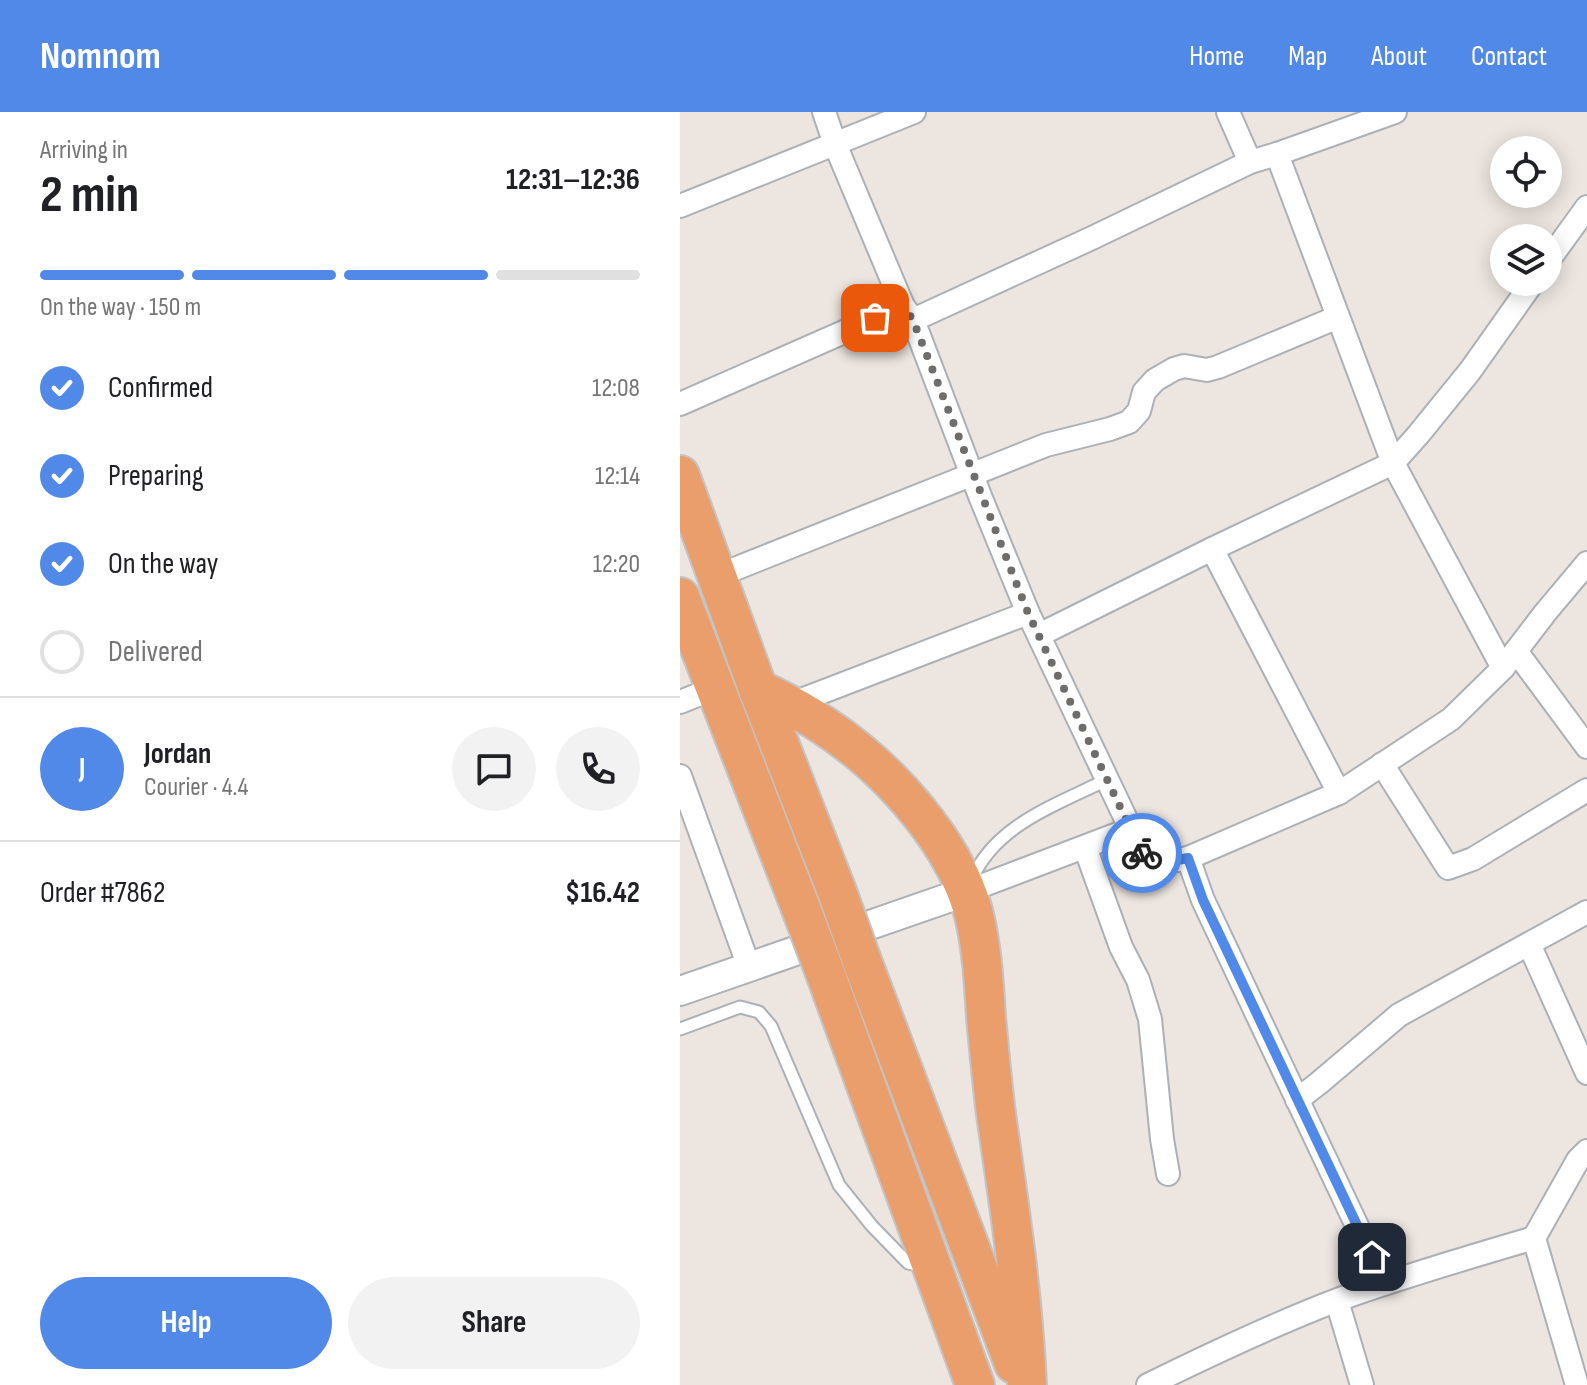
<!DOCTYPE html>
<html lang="en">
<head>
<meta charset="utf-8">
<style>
	body { margin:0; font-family:"Sofia Sans Condensed",sans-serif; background:#f2f2f2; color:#202124; height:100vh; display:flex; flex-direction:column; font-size:30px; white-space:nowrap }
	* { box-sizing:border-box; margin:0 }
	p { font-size:26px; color:#757577 }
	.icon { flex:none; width:44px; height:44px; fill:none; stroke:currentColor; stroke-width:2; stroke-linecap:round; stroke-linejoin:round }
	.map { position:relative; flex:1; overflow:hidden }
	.panel { display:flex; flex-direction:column; background:#fff; width:680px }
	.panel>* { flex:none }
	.tools { position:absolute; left:810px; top:24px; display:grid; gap:16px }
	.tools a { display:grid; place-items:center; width:72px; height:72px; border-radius:50%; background:#fff; box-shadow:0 4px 20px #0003; font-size:40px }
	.pin { position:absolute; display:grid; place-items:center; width:68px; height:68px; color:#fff; margin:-34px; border-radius:16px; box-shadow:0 4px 12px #0006 }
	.courier { position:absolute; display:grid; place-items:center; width:80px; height:80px; margin:-40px; border:6px solid #5189e8; border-radius:50%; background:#fff; color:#222; box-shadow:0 2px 10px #0007 }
	.headline em { font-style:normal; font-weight:700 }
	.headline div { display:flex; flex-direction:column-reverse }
	.headline { display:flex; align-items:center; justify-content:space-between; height:136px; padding:0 40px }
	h1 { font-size:52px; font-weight:700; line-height:60px }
	.bar { display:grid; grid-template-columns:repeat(4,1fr); gap:12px 8px; align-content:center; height:96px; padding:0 40px }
	.bar i { height:10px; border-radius:6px; background:#e0e0e0 }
	.bar .on { background:#5189e8 }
	.bar p { grid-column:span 4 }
	.line { display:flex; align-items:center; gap:20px; padding:0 40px; border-top:2px solid #e0e0e0 }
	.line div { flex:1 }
	.round { display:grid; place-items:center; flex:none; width:84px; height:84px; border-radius:42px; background:#f2f2f2 }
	ol { padding:0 40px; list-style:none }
	li { display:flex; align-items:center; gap:24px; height:88px }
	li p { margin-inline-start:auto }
	li .icon { padding:8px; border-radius:50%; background:#5189e8; color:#fff; stroke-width:4 }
	li:last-child { color:#757577 }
	li i { width:44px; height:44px; border:4px solid #e0e0e0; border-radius:50% }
	.primary-button { display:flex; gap:16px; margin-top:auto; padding:16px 40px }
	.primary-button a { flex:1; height:92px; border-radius:48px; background:#5189e8; color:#fff; font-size:32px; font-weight:700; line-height:92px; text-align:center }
	.primary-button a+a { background:#f2f2f2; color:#202124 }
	header { display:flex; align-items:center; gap:48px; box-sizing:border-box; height:112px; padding:0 40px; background:#5189e8; color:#fff }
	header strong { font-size:38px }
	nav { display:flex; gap:44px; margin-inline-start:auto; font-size:28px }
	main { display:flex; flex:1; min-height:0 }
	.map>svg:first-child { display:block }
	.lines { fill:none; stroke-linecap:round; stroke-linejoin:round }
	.service-casing { stroke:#acb1b7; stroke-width:15 }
	.minor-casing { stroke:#acb1b7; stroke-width:26 }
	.tertiary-casing { stroke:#acb1b7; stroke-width:32 }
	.trunk-casing { stroke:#c4c4c4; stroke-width:42 }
	.service { stroke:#fff; stroke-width:11 }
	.minor { stroke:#fff; stroke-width:22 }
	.tertiary { stroke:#fff; stroke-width:28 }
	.trunk { stroke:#e99e6c; stroke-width:38 }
	.trunk-bridge-casing { stroke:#c4c4c4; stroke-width:42; stroke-linecap:butt }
	.trunk-bridge { stroke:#e99e6c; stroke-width:38 }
	.done { stroke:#6f6d6b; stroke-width:8; stroke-dasharray:0 14.4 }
	.route { stroke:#5189e8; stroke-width:10 }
</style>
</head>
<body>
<header>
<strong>Nomnom</strong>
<nav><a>Home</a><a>Map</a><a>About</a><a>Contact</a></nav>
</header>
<main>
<section class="panel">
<div class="headline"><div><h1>2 min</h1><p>Arriving in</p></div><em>12:31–12:36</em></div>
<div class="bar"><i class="on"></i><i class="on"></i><i class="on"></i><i></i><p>On the way · 150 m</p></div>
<ol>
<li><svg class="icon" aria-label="check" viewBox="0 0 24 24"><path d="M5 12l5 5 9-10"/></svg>Confirmed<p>12:08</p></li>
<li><svg class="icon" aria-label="check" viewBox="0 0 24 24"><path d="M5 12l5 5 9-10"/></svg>Preparing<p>12:14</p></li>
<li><svg class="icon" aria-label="check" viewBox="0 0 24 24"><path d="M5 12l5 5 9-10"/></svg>On the way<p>12:20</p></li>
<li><i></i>Delivered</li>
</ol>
<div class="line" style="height:144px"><b class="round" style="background:#5189e8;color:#fff">J</b><div><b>Jordan</b><p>Courier · 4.4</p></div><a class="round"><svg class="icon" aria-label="chat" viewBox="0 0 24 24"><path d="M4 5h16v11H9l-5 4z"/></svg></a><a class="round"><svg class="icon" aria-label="phone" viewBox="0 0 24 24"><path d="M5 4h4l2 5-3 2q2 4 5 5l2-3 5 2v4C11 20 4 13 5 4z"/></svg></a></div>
<div class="line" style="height:104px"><div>Order #7862</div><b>$16.42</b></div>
<div class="primary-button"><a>Help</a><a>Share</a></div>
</section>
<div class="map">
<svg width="907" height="1273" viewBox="0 0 907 1273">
	<rect width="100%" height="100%" fill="#ece5e0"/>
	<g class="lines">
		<defs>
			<g id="service">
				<path d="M 291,769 C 315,712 377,693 428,667"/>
				<path d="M 0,917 L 60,895 L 79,900 L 91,914 L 159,1073 L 192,1114 L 228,1151 L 243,1154"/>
			</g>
			<g id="minor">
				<path d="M 144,0 L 155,32 L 223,194 L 233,208 L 300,384 L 348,501 L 464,745 L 477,752 L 508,746 L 523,788 L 704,1171"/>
				<path d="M 548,0 L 570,50"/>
				<path d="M 597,42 L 713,351 L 823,556"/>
				<path d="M 0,94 L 234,0"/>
				<path d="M 868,149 L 907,95"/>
				<path d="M 233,208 L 412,126 L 570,50 L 597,42 L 715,0"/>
				<path d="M 0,292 L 223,194"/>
				<path d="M 532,437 L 659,681"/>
				<path d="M 37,464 L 366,333 L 430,317 L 449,310 L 459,299 L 464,280 L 475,268 L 494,257 L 504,254 L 527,258 L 538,255 L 658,205"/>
				<path d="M 359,523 L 532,437 L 713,351 L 738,323 L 790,259 L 853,170"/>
				<path d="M 836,539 L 907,635"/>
				<path d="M 0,590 L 35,576"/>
				<path d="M 111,592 L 348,501"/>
				<path d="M 702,652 L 768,756 L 793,747 L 907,678"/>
				<path d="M 0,664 L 69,855"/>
				<path d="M 405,735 L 441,835 L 458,868 L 470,907 L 482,1027 L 488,1062"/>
				<path d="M 508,746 L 659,681 L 771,607 L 823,556 L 865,501 L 907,451"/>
				<path d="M 288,779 L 451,717"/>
				<path d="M 849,832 L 907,961"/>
				<path d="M 617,988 L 639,971 L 719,903 L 907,800"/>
				<path d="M 657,1189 L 682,1273"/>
				<path d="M 468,1273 C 531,1242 594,1212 660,1187 C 724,1164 789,1145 854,1126"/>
				<path d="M 897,1273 L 854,1126 L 898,1048 L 907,1039"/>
			</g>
			<path id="tertiary" d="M 0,879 L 288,779"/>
			<g id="trunk">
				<path d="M 0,363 L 78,577 L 156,777"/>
				<path d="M 0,485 L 120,794"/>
				<path d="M 78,577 C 153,612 211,658 258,726 C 274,750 287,775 294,803 C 302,836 304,871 306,905 C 309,937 312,970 316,1002 C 329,1092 343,1182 347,1273"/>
				<path d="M 182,849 L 334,1252"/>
				<path d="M 147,866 L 295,1273"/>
			</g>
		</defs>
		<use href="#service" class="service-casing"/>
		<use href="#minor" class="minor-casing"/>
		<use href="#tertiary" class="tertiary-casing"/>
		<use href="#trunk" class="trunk-casing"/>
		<use href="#service" class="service"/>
		<use href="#minor" class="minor"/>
		<use href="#tertiary" class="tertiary"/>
		<use href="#trunk" class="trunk"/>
		<defs>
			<g id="trunk-bridge">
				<path d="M 156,777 L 182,849"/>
				<path d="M 120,794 L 147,866"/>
			</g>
		</defs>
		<use href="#trunk-bridge" class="trunk-bridge-casing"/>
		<use href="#trunk-bridge" class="trunk-bridge"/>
	</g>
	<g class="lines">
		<path class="done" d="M 195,206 L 223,194 L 233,208 L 348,501 L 462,741"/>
		<path class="route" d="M 462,741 C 475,756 491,749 508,746 L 523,788 L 692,1145"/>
	</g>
</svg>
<div class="tools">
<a><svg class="icon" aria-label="locate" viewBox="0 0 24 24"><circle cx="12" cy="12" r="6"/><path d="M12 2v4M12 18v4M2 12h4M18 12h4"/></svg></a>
<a><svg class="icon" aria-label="layers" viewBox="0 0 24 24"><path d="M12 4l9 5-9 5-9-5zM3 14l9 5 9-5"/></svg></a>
</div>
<div class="pin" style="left:195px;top:206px;background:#ea580c"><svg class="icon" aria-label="bag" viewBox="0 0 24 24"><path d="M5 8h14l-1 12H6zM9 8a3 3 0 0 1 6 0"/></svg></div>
<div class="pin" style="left:692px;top:1145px;background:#1f2937"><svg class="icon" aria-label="home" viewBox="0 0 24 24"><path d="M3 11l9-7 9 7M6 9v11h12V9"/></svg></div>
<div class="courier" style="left:462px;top:741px"><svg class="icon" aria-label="bike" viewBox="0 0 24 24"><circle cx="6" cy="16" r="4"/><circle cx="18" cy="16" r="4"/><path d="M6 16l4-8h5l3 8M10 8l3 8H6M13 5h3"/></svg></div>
</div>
</main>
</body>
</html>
